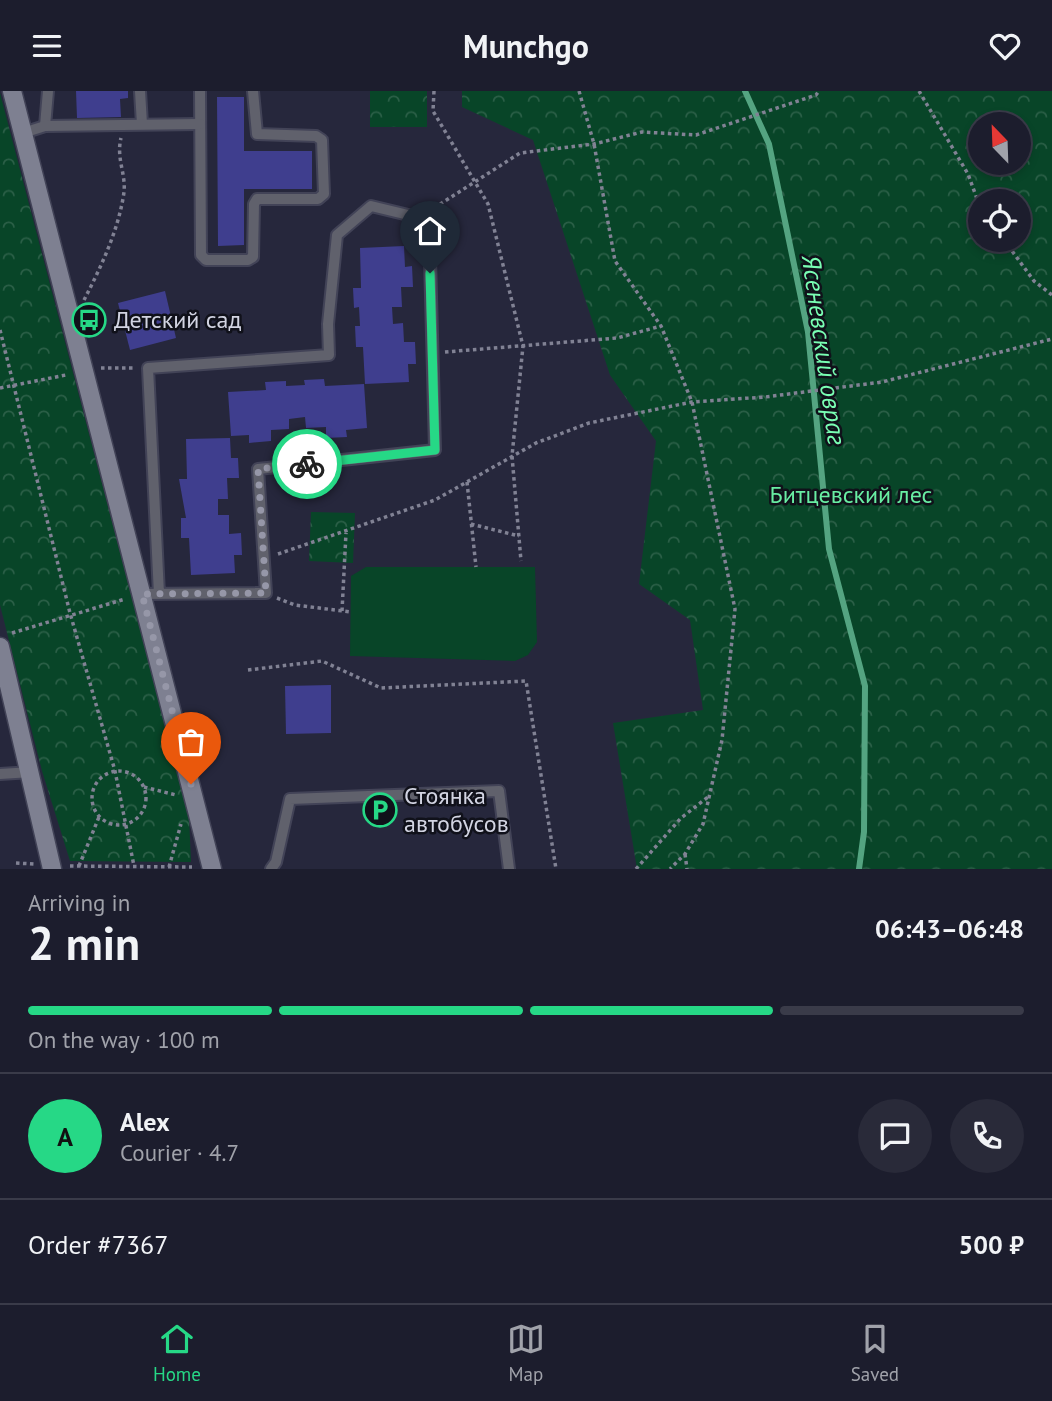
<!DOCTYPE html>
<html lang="en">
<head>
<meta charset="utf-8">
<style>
	body { margin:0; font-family:"PT Sans",sans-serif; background:#292a39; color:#f1f3f6; height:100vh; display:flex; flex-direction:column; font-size:26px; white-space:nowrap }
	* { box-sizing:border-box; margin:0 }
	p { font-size:23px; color:#a0a2aa }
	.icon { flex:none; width:38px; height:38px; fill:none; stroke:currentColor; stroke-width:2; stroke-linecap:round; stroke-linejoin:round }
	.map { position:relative; height:778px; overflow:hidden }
	.sheet { display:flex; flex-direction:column; background:#1c1d2d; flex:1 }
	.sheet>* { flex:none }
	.needle { width:46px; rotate:337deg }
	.buttons { position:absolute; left:968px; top:21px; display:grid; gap:14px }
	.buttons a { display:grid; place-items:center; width:63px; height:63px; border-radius:50%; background:#1c1d2d; box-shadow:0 4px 10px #0003,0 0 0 2px #3a3b49; font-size:35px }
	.pin { position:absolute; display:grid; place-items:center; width:60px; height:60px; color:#fff; margin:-72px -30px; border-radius:50% 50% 50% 0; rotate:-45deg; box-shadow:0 0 7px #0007 }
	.pin .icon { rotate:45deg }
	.courier { position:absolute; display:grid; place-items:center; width:70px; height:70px; margin:-35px; border:5px solid #26d886; border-radius:50%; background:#fff; color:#222; box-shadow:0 2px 9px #0007 }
	.head em { font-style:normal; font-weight:800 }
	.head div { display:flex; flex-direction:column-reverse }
	.head { display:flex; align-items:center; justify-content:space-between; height:119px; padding:0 28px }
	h1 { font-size:46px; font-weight:800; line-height:52px }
	.bar { display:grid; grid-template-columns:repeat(4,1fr); gap:10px 7px; align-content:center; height:84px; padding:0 28px }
	.bar i { height:9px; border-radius:5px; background:#3a3b49 }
	.bar .on { background:#26d886 }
	.bar p { grid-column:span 4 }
	.line { display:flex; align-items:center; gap:18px; padding:0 28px; border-top:2px solid #3a3b49 }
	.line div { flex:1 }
	.round { display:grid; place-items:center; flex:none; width:74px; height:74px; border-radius:37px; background:#292a39 }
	header { display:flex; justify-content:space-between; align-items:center; height:91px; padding:0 28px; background:#1c1d2d; font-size:32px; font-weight:800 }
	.dock { display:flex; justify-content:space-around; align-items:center; height:98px; border-top:2px solid #3a3b49; background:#1c1d2d; font-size:19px; color:#a0a2aa }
	.dock a { display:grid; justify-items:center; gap:4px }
	.dock .on { color:#26d886 }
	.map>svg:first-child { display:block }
	.forest { fill:url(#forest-crowns); fill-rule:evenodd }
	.pitch { fill:#084528 }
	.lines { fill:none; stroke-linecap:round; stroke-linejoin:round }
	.stream { stroke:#54a481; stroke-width:6 }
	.building { fill:#3f3e8e }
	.lane-casing { stroke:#424357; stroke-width:14 }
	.secondary-casing { stroke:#424357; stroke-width:21 }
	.path { stroke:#818294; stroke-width:3.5; stroke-dasharray:3.5 3.5; stroke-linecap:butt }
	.lane { stroke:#60616c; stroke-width:10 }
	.secondary { stroke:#7e8091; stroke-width:18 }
	.done { stroke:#9697a8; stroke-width:7; stroke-dasharray:0 12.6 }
	.route { stroke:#26d886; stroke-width:9 }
	.labels { text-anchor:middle; stroke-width:5; stroke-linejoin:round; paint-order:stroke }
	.poi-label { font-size:24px; fill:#d2d4e2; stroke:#10111a; text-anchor:start }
	.park-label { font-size:24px; fill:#68eea3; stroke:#10111a }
	.water-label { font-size:26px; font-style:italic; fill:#79feb3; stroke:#10111a }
</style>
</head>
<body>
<header><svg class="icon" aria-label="menu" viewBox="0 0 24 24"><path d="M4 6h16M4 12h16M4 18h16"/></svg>Munchgo<svg class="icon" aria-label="heart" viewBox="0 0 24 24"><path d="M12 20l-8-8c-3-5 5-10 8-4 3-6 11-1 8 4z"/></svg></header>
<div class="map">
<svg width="1052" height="778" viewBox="0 0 1052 778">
	<defs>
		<pattern id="forest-crowns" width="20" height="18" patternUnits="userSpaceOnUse" patternTransform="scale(1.75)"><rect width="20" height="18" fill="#084528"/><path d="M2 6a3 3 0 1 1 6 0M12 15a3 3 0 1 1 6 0" fill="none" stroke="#2b5f47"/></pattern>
	</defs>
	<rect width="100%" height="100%" fill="#26273c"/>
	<g class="forest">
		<rect x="370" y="0" width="57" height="36"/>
		<path d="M 462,0 L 1052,0 L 1052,778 L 637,778 L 613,632 L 703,619 L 690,529 L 639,493 L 656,350 L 610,284 L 533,49 L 462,16 ZM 1018,33 L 1018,72 L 980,72 L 980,33 ZM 1018,110 L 1018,149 L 980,149 L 980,110 Z"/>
		<path d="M 0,2 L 189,726 L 191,771 L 70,770 L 42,680 L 0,514 Z"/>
		<path d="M 311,421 L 355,422 L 353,472 L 309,470 Z"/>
	</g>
	<path class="pitch" d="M 366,476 L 535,476 L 537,551 L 528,564 L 515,570 L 350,565 L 351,485 Z"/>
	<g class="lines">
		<path class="stream" d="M 745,0 L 769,53 L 808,241 L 829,458 L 865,595 L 864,741 L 859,778"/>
	</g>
	<g class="building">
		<path d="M 76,0 L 128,0 L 128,7 L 120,8 L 121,26 L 77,27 Z"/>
		<path d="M 217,6 L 244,6 L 244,60 L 312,60 L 312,98 L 244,98 L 244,154 L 218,155 Z"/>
		<path d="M 404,155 L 405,176 L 412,175 L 413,196 L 401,196 L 402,216 L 392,216 L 393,233 L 403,232 L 404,251 L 415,251 L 416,273 L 408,273 L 409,291 L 365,293 L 363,256 L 356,256 L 355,235 L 360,235 L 359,216 L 354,217 L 353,197 L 361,197 L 360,157 Z"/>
		<path d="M 165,200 L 176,247 L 130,259 L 118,212 Z"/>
		<path d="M 324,288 L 325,295 L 364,293 L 367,337 L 346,339 L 347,346 L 326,347 L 326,336 L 306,337 L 305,326 L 289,328 L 289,338 L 271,339 L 271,350 L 249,352 L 249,344 L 231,345 L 228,301 L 266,299 L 265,291 L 286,290 L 286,295 L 305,294 L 304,289 Z"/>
		<path d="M 230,347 L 231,367 L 238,367 L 239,387 L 227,387 L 228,408 L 218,408 L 218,424 L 229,424 L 229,443 L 241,442 L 242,464 L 234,464 L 235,482 L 191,484 L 189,447 L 181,447 L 181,427 L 186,427 L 179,388 L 187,388 L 186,348 Z"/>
		<path d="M 331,594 L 331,642 L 286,643 L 285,595 Z"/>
	</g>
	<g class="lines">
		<defs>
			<g id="lane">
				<path d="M 140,0 L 142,33"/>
				<path d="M 200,0 L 201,164 L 206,169 L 248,169 L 253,166 L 254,113 L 257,108 L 318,108 L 324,103 L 322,49 L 316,45 L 257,43 L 253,0"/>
				<path d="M 45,35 L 48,0"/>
				<path d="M 23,42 L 45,35 L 200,33"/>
				<path d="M 142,503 L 266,502 L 258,378 L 435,359 L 429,129 L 371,115 L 337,144 L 328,233 L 329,264 L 148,277 L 159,503"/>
				<path d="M 0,683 L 31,681"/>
				<path d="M 271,778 L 276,771 L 290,708 L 499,700 L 509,778"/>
			</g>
			<g id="secondary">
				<path d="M 12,0 L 212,778"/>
				<path d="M 0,556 L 52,778"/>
			</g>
		</defs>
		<use href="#lane" class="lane-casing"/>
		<use href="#secondary" class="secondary-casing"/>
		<g class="path">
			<path d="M 434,0 L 433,20 L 488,113 L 523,255 L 512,365 L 521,470"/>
			<path d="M 579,0 L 594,53 L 615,170 L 661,235 L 692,311 L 735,518 L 722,649 L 703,733 L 685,763 L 670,778"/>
			<path d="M 919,0 L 968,83 L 980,116"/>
			<path d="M 434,117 L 520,62 L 594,53 L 642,41 L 696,44 L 816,4 L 819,0"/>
			<path d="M 1004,149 L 1034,190 L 1052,204"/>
			<path d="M 84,209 C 101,176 119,138 124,101 C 126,83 116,67 121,47"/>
			<path d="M 0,239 L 70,522 L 115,680 L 134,775"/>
			<path d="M 445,261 L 617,247 L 661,235"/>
			<path d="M 101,277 L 136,277"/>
			<path d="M 0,297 L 66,284"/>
			<path d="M 467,391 L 476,476"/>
			<path d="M 471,433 L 519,445"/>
			<path d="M 278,463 L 435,409 L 536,352 L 589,332 L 692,311 L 765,306 L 882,291 L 1052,248"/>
			<path d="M 277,507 L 295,514 L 351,521"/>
			<path d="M 342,520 L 346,442"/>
			<path d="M 12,542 L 125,508"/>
			<path d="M 248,579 L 322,570 L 381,597 L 526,590 L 556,778"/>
			<circle cx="119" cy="707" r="27"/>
			<path d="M 144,696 L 176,704"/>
			<path d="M 685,763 L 687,778"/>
			<path d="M 16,772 L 34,773"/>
			<path d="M 70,775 L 192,776"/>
			<path d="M 79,775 L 99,726"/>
			<path d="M 169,776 L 181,733"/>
			<path d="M 636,778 L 681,727 L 708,706"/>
		</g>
		<use href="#lane" class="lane"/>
		<use href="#secondary" class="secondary"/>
	</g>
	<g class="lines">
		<path class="done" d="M 191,693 L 142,503 L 266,502 L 258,378 L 307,373"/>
		<path class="route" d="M 307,373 L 435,359 L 430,182"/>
	</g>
	<defs>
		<symbol id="bus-ring" viewBox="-11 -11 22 22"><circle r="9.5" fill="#10111a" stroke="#26d886" stroke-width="1.5"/><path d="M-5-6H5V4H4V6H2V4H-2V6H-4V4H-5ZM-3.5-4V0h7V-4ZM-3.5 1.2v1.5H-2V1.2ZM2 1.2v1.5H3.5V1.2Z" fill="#26d886"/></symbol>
		<symbol id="parking-ring" viewBox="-11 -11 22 22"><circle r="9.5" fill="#10111a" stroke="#26d886" stroke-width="1.5"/><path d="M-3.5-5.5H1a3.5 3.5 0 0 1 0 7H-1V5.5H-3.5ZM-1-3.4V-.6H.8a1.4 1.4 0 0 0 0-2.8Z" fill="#26d886"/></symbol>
	</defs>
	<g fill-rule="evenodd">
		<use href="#bus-ring" x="70" y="210" width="38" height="38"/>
		<use href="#parking-ring" x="361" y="700" width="38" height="38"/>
	</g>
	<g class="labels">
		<g class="poi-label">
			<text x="114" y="237">Детский сад</text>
			<text x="404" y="713">Стоянка<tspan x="404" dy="28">автобусов</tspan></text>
		</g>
		<g class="park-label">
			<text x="851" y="412">Битцевский лес</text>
		</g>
		<g class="water-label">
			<text transform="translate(824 259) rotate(82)" y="9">Ясеневский овраг</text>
		</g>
	</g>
</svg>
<div class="buttons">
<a><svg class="needle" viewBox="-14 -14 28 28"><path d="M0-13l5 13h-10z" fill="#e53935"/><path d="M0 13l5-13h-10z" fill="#a0a2aa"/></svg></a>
<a><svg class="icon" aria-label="locate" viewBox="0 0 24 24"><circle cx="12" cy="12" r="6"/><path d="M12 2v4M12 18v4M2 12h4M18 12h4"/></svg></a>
</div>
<div class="pin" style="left:191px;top:693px;background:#ea580c"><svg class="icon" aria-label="bag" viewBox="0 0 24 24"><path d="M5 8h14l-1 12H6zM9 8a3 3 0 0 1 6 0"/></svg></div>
<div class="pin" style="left:430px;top:182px;background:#1f2937"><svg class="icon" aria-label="home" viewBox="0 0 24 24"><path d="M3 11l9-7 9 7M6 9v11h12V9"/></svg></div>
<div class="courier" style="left:307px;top:373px"><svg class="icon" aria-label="bike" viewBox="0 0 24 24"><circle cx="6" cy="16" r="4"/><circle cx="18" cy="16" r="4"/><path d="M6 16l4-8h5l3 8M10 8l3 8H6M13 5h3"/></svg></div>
</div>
<section class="sheet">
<div class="head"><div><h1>2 min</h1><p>Arriving in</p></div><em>06:43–06:48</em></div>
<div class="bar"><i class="on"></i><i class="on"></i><i class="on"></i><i></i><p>On the way · 100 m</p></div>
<div class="line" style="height:126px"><b class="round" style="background:#26d886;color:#111">A</b><div><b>Alex</b><p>Courier · 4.7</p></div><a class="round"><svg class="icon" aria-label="chat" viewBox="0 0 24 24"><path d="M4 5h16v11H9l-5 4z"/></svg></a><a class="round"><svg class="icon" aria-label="phone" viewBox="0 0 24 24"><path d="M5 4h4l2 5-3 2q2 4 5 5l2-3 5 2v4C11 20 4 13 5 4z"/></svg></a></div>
<div class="line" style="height:91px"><div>Order #7367</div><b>500 ₽</b></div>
</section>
<nav class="dock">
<a class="on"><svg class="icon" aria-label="home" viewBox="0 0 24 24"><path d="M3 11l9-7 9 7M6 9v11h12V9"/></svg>Home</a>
<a><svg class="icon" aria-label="map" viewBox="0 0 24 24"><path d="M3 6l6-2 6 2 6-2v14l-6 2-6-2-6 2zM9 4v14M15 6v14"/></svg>Map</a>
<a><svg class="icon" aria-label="saved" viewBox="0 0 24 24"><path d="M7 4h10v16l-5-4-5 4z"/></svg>Saved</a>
</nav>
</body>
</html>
